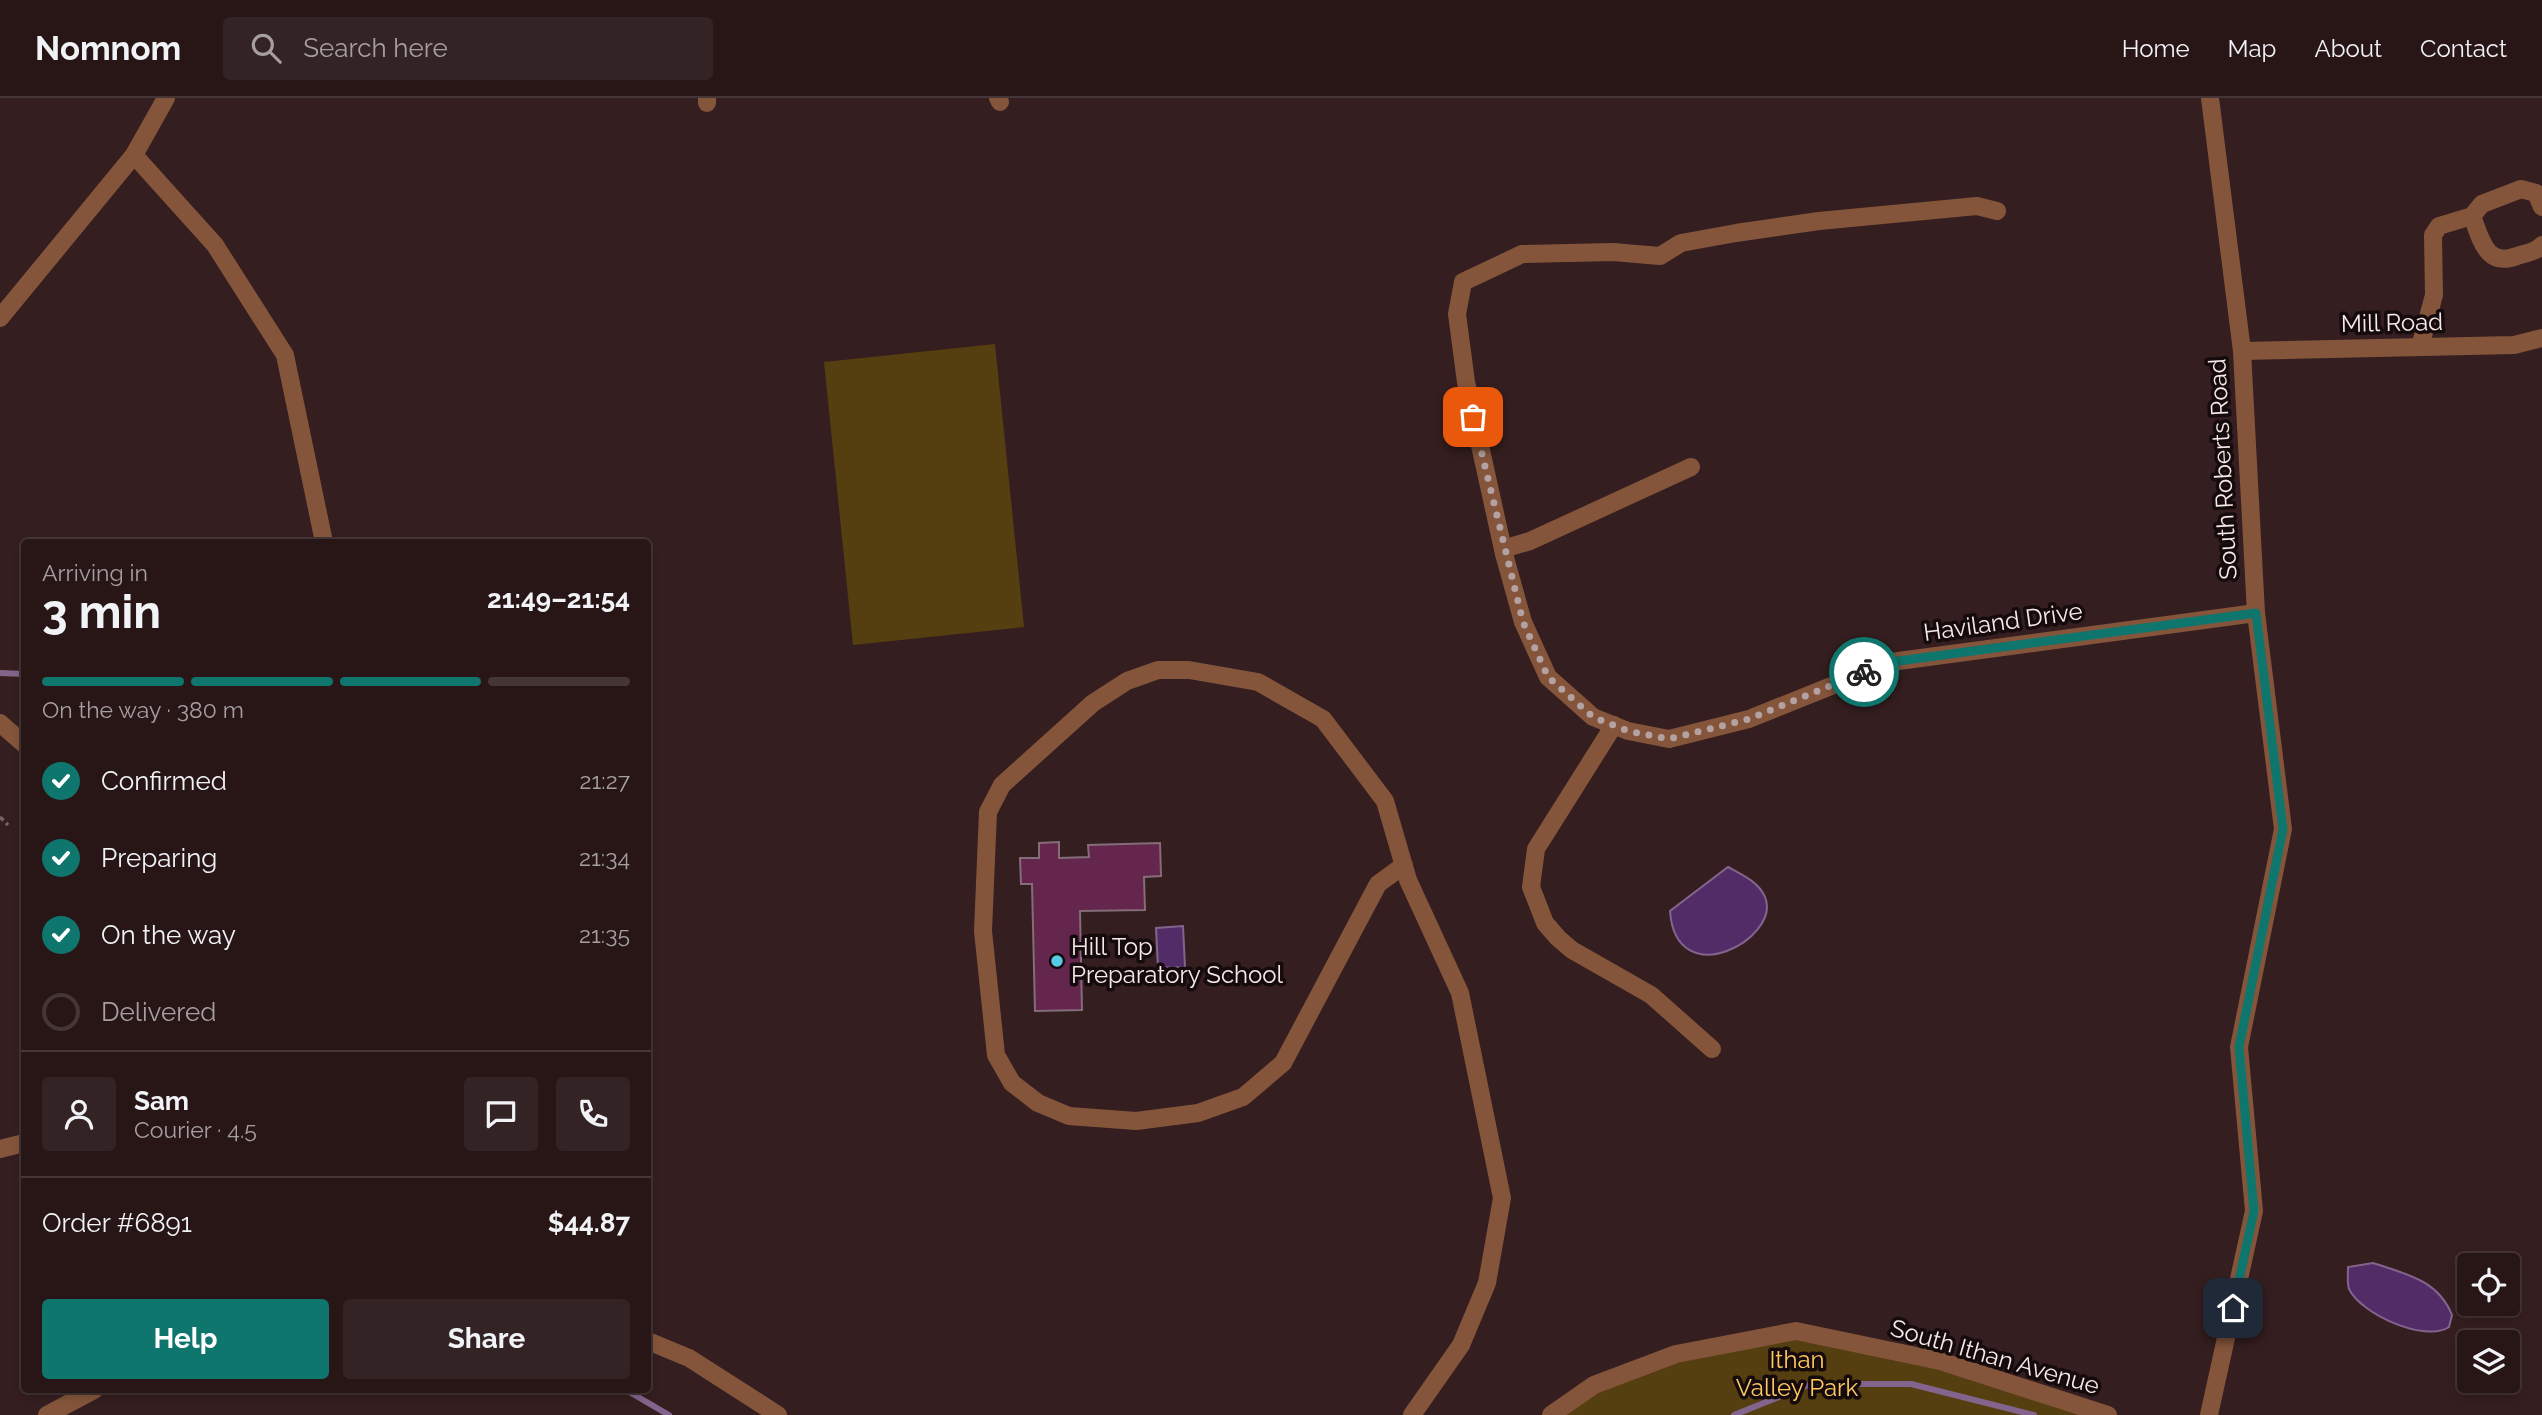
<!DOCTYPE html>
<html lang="en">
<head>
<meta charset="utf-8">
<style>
	body { margin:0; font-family:Raleway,sans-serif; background:#342324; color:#f1f3f6; height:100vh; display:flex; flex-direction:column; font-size:26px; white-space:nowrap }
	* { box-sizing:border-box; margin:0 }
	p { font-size:23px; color:#a59fa1 }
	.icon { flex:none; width:38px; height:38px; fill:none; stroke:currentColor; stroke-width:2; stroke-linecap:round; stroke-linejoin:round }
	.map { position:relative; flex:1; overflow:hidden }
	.sheet { position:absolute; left:21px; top:441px; width:630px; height:854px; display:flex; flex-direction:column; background:#281617; border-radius:7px; box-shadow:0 4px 10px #0003,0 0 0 2px #443536 }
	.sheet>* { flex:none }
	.controls { position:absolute; left:2457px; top:1155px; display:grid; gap:14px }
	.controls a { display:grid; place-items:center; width:63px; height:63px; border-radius:7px; background:#281617; box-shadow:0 4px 10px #0003,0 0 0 2px #443536; font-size:35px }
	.pin { position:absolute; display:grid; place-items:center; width:60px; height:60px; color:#fff; margin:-30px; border-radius:14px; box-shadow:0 4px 10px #0006 }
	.courier { position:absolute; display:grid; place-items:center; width:70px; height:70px; margin:-35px; border:5px solid #0f766e; border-radius:50%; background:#fff; color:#222; box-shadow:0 2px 9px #0007 }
	.summary em { font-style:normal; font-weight:700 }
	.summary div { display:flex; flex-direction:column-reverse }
	.summary { display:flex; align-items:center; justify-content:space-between; height:119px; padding:0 21px }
	h1 { font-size:46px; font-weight:700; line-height:52px }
	.bar { display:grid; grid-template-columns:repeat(4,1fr); gap:10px 7px; align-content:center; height:84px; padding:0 21px }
	.bar i { height:9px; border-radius:5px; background:#443536 }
	.bar .current { background:#0f766e }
	.bar p { grid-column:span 4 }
	.line { display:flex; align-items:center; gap:18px; padding:0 21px; border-top:2px solid #443536 }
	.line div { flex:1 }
	.round { display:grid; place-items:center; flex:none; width:74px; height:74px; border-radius:7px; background:#342324 }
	ol { padding:0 21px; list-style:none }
	li { display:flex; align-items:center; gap:21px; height:77px }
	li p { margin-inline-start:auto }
	li .icon { padding:7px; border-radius:50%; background:#0f766e; color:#fff; stroke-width:4 }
	li:last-child { color:#a59fa1 }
	li i { width:38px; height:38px; border:4px solid #443536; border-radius:50% }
	.cta { display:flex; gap:14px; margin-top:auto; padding:14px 21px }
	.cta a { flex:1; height:80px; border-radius:7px; background:#0f766e; color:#fff; font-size:28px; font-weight:700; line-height:80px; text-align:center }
	.cta a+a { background:#342324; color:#f1f3f6 }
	header { display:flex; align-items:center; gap:42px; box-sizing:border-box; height:98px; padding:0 35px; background:#281617; border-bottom:2px solid #443536 }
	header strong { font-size:33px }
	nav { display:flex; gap:38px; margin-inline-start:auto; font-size:24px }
	.search { width:490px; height:63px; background:#342324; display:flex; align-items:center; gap:18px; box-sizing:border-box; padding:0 24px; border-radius:7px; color:#a59fa1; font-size:26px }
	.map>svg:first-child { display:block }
	.green { fill:#553e10 }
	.water { fill:#512c66; stroke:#83648d; stroke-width:2 }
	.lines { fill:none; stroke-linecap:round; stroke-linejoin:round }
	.stream { stroke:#83648d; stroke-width:6 }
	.building { fill:#65264e; stroke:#846c79; stroke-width:2 }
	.path { stroke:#786364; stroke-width:3.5; stroke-dasharray:5 3.5; stroke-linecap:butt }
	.minor { stroke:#84553b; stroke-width:18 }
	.done { stroke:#b4a1a2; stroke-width:7; stroke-dasharray:0 12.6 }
	.route { stroke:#0f766e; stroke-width:9 }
	.poi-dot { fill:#57c9e2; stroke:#150b0c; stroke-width:2.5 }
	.labels { text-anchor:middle; stroke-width:7; stroke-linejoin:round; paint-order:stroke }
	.street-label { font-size:24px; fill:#f8e8e8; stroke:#150b0c }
	.poi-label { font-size:24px; fill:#f8e8e8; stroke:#150b0c; text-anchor:start }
	.park-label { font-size:24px; fill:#fec862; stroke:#150b0c }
</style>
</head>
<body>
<header>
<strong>Nomnom</strong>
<div class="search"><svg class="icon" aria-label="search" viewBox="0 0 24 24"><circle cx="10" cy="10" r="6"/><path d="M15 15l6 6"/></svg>Search here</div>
<nav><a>Home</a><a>Map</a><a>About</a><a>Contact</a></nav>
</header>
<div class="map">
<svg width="2542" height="1317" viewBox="0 0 2542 1317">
	<rect width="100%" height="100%" fill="#351e1f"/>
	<g class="green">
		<path d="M 995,246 L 1024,529 L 853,547 L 824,264 Z"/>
		<path d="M 1796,1233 L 2105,1317 L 1551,1317 L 1594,1287 Z"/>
	</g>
	<g class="water">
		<path d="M 1728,769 C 1741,776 1759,784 1765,799 C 1782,841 1676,897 1670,813 Z"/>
		<path d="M 1183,828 L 1185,869 L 1158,870 L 1156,830 Z"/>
		<path d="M 2373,1165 C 2406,1176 2438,1182 2452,1217 L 2449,1229 C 2425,1245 2361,1216 2349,1191 C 2347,1184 2348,1176 2348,1169 Z"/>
	</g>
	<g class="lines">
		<g class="stream">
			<path d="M 0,575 L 24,576"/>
			<path d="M 626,1292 L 669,1317"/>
			<path d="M 1734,1317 L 1811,1286 L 1911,1286 L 2034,1317"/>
		</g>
	</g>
	<path class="building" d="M 1059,744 L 1059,760 L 1089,759 L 1088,747 L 1160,745 L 1161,778 L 1144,779 L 1145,812 L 1080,813 L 1082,912 L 1035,913 L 1032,786 L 1021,786 L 1020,760 L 1039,760 L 1039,745 Z"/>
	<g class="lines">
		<path class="path" d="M 0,719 L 8,727"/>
		<g class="minor">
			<path d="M 707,0 L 707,5"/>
			<path d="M 998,0 L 1000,4"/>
			<path d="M 134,57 L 215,147 L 285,257 L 324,444"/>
			<path d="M 1997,113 L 1977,108 L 1819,123 L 1736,135 L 1681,145 L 1660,158 L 1613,154 L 1522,156 L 1463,184 L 1457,216 L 1466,284 L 1504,456 L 1523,524 L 1548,579 L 1593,619 L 1628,633 L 1669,641 L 1749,621 L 1891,564 L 2256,515"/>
			<path d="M 2472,118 C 2481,141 2486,170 2517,158 C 2526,155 2536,154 2542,147"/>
			<path d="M 0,220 L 134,57 L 166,0"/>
			<path d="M 2420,249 L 2434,197 L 2433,137 L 2439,128 L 2472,118 L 2482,106 L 2521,91 L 2536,95 L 2542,109"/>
			<path d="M 2242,253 L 2514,247 L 2542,240"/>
			<path d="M 1503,451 L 1530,443 L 1691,369"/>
			<path d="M 0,625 L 24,646"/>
			<path d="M 1614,627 L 1536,751 L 1531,789 L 1545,825 L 1558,840 L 1572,852 L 1651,897 L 1712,951"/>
			<path d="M 1404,767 L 1378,786 L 1283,965 L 1243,999 L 1198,1015 L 1136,1023 L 1069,1018 L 1038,1005 L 1012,985 L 996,957 L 983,833 L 988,714 L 1002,687 L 1093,605 L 1127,583 L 1158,572 L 1189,572 L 1258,584 L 1323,621 L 1385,703 L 1408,782 L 1460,895 L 1502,1100 L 1487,1185 L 1461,1247 L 1412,1317"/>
			<path d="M 0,1051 L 24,1045"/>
			<path d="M 648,1243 L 689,1260 L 778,1317"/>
			<path d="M 47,1317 L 94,1292"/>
			<path d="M 1551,1317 L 1594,1287 L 1676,1256 L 1796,1233 L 1940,1263 L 2108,1317"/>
			<path d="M 2209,1317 L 2254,1113 L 2239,949 L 2283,731 L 2256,515 L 2242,253 L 2210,0"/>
		</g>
	</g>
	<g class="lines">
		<path class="done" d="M 1473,319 L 1523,524 L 1548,579 L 1593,619 L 1628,633 L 1669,641 L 1749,621 L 1864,574"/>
		<path class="route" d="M 1864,574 L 1891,564 L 2256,515 L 2283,731 L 2239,949 L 2254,1113 L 2233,1210"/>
	</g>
	<circle class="poi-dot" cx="1057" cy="863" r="7"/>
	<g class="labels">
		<g class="street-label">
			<text transform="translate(2392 225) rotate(-1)" y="8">Mill Road</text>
			<text transform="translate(2223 371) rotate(-93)" y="8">South Roberts Road</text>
			<text transform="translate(2003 524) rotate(-8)" y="8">Haviland Drive</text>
			<text transform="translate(1995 1259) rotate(16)" y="8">South Ithan Avenue</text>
		</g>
		<g class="poi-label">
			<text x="1071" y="857">Hill Top<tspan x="1071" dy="28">Preparatory School</tspan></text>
		</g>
		<g class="park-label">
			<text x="1797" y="1270">Ithan<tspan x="1797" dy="28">Valley Park</tspan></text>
		</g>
	</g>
</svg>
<div class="controls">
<a><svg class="icon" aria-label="locate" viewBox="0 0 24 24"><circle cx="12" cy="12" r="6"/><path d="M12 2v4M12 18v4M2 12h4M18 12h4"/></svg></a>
<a><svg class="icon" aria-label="layers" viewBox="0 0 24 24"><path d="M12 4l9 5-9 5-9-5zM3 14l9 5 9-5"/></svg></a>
</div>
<div class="pin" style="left:1473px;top:319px;background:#ea580c"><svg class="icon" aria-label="bag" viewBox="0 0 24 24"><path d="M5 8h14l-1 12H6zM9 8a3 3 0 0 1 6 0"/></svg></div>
<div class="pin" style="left:2233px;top:1210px;background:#1f2937"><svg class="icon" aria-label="home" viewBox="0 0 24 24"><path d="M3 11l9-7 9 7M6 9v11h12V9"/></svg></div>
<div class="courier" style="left:1864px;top:574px"><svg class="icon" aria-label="bike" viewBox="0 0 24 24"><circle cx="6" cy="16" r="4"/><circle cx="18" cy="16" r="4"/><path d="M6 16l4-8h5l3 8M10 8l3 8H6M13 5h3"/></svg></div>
<section class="sheet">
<div class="summary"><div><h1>3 min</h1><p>Arriving in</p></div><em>21:49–21:54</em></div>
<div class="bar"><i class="current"></i><i class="current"></i><i class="current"></i><i></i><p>On the way · 380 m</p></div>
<ol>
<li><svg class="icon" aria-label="check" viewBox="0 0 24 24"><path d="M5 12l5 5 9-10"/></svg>Confirmed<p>21:27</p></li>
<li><svg class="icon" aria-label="check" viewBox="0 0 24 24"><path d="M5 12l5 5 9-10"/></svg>Preparing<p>21:34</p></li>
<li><svg class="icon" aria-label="check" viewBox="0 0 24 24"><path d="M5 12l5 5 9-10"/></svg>On the way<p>21:35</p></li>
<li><i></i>Delivered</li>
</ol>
<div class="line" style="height:126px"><a class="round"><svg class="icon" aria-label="person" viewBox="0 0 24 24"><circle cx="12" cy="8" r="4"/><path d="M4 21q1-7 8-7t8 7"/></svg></a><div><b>Sam</b><p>Courier · 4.5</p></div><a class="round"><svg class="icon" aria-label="chat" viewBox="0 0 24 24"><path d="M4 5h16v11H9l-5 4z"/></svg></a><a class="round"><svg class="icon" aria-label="phone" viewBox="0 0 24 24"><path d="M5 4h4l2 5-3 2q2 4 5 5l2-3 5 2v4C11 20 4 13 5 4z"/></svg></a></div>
<div class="line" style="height:91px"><div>Order #6891</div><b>$44.87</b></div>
<div class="cta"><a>Help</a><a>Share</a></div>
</section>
</div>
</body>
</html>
